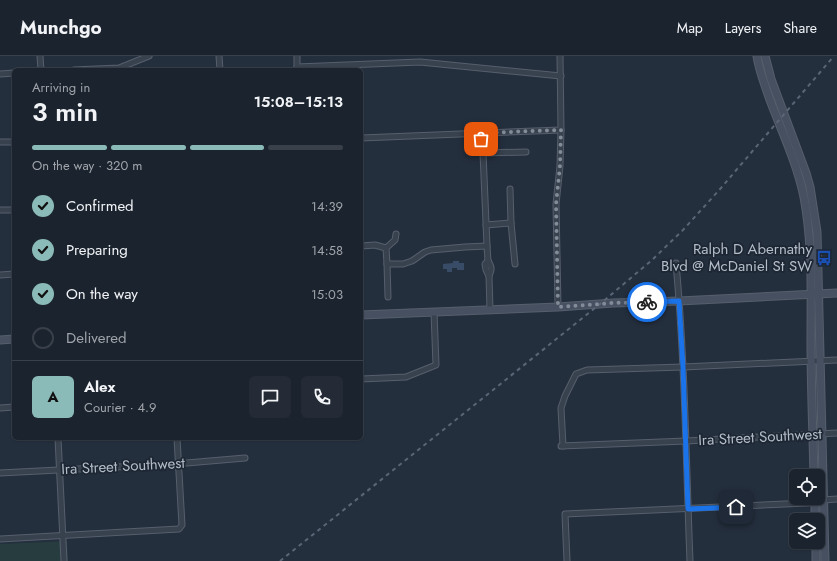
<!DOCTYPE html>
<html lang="en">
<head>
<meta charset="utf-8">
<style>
	body { margin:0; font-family:Jost,sans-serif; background:#242b36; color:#f1f3f6; height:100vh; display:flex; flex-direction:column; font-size:15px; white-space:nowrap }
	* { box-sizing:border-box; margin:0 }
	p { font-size:13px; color:#a0a4aa }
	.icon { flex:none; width:22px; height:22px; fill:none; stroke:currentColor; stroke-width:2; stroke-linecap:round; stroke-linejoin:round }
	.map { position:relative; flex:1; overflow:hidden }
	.sheet { position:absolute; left:12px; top:12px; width:351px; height:372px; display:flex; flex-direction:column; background:#1b232e; border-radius:6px; box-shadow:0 1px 3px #0004,0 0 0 1px #39404a }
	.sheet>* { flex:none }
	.fabs { position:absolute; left:789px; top:413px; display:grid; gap:8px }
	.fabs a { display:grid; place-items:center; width:36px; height:36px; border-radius:6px; background:#1b232e; box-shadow:0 1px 3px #0004,0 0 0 1px #39404a; font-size:20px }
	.pin { position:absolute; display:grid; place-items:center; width:34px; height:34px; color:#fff; margin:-17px; border-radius:8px; box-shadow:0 2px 6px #0006 }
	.courier { position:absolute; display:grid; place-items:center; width:40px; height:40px; margin:-20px; border:3px solid #1a73e8; border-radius:50%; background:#fff; color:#222; box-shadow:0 1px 5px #0007 }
	.headline em { font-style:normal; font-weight:600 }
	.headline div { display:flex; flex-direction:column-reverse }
	.headline { display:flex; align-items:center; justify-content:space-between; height:68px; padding:0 20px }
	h1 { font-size:26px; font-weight:600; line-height:30px }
	.bar { display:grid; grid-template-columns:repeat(4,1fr); gap:6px 4px; align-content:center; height:48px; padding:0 20px }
	.bar i { height:5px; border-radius:3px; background:#39404a }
	.bar .selected { background:#8bbbb9 }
	.bar p { grid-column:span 4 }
	.line { display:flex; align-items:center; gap:10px; padding:0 20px; border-top:1px solid #39404a }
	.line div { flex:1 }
	.round { display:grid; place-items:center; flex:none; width:42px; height:42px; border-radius:6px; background:#242b36 }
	ol { padding:0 20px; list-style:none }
	li { display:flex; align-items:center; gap:12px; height:44px }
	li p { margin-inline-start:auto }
	li .icon { padding:4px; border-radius:50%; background:#8bbbb9; color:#111; stroke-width:4 }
	li:last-child { color:#a0a4aa }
	li i { width:22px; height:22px; border:2px solid #39404a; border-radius:50% }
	header { display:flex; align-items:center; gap:24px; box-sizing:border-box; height:56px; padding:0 20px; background:#1b232e; border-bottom:1px solid #39404a }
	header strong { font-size:19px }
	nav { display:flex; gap:22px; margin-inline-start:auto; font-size:14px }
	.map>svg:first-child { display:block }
	.green { fill:#263c3f }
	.water { fill:#394c67 }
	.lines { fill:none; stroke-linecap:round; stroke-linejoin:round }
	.street-casing { stroke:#565f6c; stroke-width:7 }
	.secondary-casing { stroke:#565f6c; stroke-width:9 }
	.street { stroke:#38414e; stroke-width:5 }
	.secondary { stroke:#465061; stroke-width:7 }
	.rail { stroke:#5a6575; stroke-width:2; stroke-dasharray:4 4; stroke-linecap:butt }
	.done { stroke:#828b98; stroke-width:4; stroke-dasharray:0 7.2 }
	.route { stroke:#1a73e8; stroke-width:5 }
	.labels { text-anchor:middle; stroke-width:3.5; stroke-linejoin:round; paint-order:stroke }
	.poi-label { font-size:15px; fill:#b4bcc9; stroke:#1d2633; text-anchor:end }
	.street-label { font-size:15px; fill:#b4bcc9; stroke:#1d2633 }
</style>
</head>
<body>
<header>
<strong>Munchgo</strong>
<nav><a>Map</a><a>Layers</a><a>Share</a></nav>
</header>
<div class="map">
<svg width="837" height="505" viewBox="0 0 837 505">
	<rect width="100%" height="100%" fill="#242f3e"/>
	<path class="green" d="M 67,485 L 68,505 L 0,505 L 0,488 Z"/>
	<path class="water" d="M 453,205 L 459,205 L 459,207 L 464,207 L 464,214 L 457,214 L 457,212 L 452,212 L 452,216 L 447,216 L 447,213 L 443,213 L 443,208 L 453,207 Z"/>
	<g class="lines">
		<defs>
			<g id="street">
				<path d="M 40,0 L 41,14"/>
				<path d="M 219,0 L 220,14"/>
				<path d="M 297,0 L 297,13"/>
				<path d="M 297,11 L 420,6 L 561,20"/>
				<path d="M 74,14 L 119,12 L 149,0"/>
				<path d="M 0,18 L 14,17"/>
				<path d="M 361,82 L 561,74"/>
				<path d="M 0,86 L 14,86"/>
				<path d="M 483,97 L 526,96"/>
				<path d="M 510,133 L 511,167 L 515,208"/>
				<path d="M 0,154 L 14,154"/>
				<path d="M 486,169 L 511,167"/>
				<path d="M 396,178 L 395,184 L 386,192 L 387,208 L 403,208 L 412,205 L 425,196 L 431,194 L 465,191 L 487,190 L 483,97 L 481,77"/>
				<path d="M 361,190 L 375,189 L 386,192"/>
				<path d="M 487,190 L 488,205"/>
				<path d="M 488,205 L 485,208 L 486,214 L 489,220 L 490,254"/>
				<path d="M 488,205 C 492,211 492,214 489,220"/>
				<path d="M 676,207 C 685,306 686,406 690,505"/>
				<path d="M 387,208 L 388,241"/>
				<path d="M 0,219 L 14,218"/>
				<path d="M 558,251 L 556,148 L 560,110 L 561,74 L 560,0"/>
				<path d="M 361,323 L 406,321 L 436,309 L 434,256"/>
				<path d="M 0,352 L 14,351"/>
				<path d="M 58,382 L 64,505"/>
				<path d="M 561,390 L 686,385 L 837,377"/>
				<path d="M 563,390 L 561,352 L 565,340 L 576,318 L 587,314 L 683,311 L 837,304"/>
				<path d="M 0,417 L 175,408 L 245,402"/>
				<path d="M 0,483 L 179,473 L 182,469 L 177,382"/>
				<path d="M 567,505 L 565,458 L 808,447 L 823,444 L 837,443"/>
			</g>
			<g id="secondary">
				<path d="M 757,0 C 759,15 765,29 770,44 C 782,76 797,107 804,141 C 813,189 811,238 811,286 C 811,331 813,375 814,420"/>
				<path d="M 765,0 L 771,23 L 806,117 L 810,131 L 817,176 L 825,505"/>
				<path d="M 361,259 L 558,251 L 613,247 L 679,245 L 837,237"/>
				<path d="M 0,284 L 14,283"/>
				<path d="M 815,442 L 815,464"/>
				<path d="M 816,486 L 816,505"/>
			</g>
		</defs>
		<use href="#street" class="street-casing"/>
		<use href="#secondary" class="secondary-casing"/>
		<use href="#street" class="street"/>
		<use href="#secondary" class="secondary"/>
		<path class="rail" d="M 280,505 L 600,248 L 652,204 L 683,174 L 721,132 L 744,105 L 834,0"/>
	</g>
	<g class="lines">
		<path class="done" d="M 481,83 L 481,77 L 561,74 L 560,110 L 556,148 L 558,251 L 613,247 L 647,246"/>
		<path class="route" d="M 647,246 L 679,245 L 683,311 L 688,453 L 736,451"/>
	</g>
	<defs>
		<symbol id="bus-bare" viewBox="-9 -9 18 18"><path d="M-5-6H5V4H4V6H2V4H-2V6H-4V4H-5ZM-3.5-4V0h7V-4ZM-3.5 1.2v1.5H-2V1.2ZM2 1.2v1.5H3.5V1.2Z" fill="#1a4fb4" stroke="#1d2633" stroke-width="2.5" paint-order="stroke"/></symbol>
	</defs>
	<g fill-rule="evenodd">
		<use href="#bus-bare" x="813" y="191" width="22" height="22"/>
	</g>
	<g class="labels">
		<g class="poi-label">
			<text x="812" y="198">Ralph D Abernathy<tspan x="812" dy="17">Blvd @ McDaniel St SW</tspan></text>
		</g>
		<g class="street-label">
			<text transform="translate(760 381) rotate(-3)" y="5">Ira Street Southwest</text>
			<text transform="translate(123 410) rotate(-3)" y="5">Ira Street Southwest</text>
		</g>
	</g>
</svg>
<div class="fabs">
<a><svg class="icon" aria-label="locate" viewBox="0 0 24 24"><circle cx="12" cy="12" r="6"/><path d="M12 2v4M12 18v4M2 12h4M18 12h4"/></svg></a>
<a><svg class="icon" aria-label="layers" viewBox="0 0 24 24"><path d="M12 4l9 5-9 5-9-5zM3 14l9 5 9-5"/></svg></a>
</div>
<div class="pin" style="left:481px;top:83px;background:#ea580c"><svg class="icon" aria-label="bag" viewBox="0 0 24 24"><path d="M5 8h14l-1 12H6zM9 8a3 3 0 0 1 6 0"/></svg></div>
<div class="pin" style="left:736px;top:451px;background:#1f2937"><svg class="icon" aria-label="home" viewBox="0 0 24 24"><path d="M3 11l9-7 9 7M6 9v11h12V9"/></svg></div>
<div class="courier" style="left:647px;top:246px"><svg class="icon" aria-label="bike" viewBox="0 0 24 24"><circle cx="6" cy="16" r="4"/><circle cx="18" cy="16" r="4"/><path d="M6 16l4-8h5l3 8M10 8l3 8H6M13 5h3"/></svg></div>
<section class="sheet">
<div class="headline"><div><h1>3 min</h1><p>Arriving in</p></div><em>15:08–15:13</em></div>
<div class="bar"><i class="selected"></i><i class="selected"></i><i class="selected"></i><i></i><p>On the way · 320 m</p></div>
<ol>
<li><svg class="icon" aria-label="check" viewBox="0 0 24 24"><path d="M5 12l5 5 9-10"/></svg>Confirmed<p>14:39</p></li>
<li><svg class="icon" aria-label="check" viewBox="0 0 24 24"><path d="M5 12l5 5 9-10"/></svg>Preparing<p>14:58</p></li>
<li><svg class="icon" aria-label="check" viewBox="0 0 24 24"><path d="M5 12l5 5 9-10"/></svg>On the way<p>15:03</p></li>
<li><i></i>Delivered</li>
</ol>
<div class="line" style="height:72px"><b class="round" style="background:#8bbbb9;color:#111">A</b><div><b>Alex</b><p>Courier · 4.9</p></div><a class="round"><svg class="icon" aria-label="chat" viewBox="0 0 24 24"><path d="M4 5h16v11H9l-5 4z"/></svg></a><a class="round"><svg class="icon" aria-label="phone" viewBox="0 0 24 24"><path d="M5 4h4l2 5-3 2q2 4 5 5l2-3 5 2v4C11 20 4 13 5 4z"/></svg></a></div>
</section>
</div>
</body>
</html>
